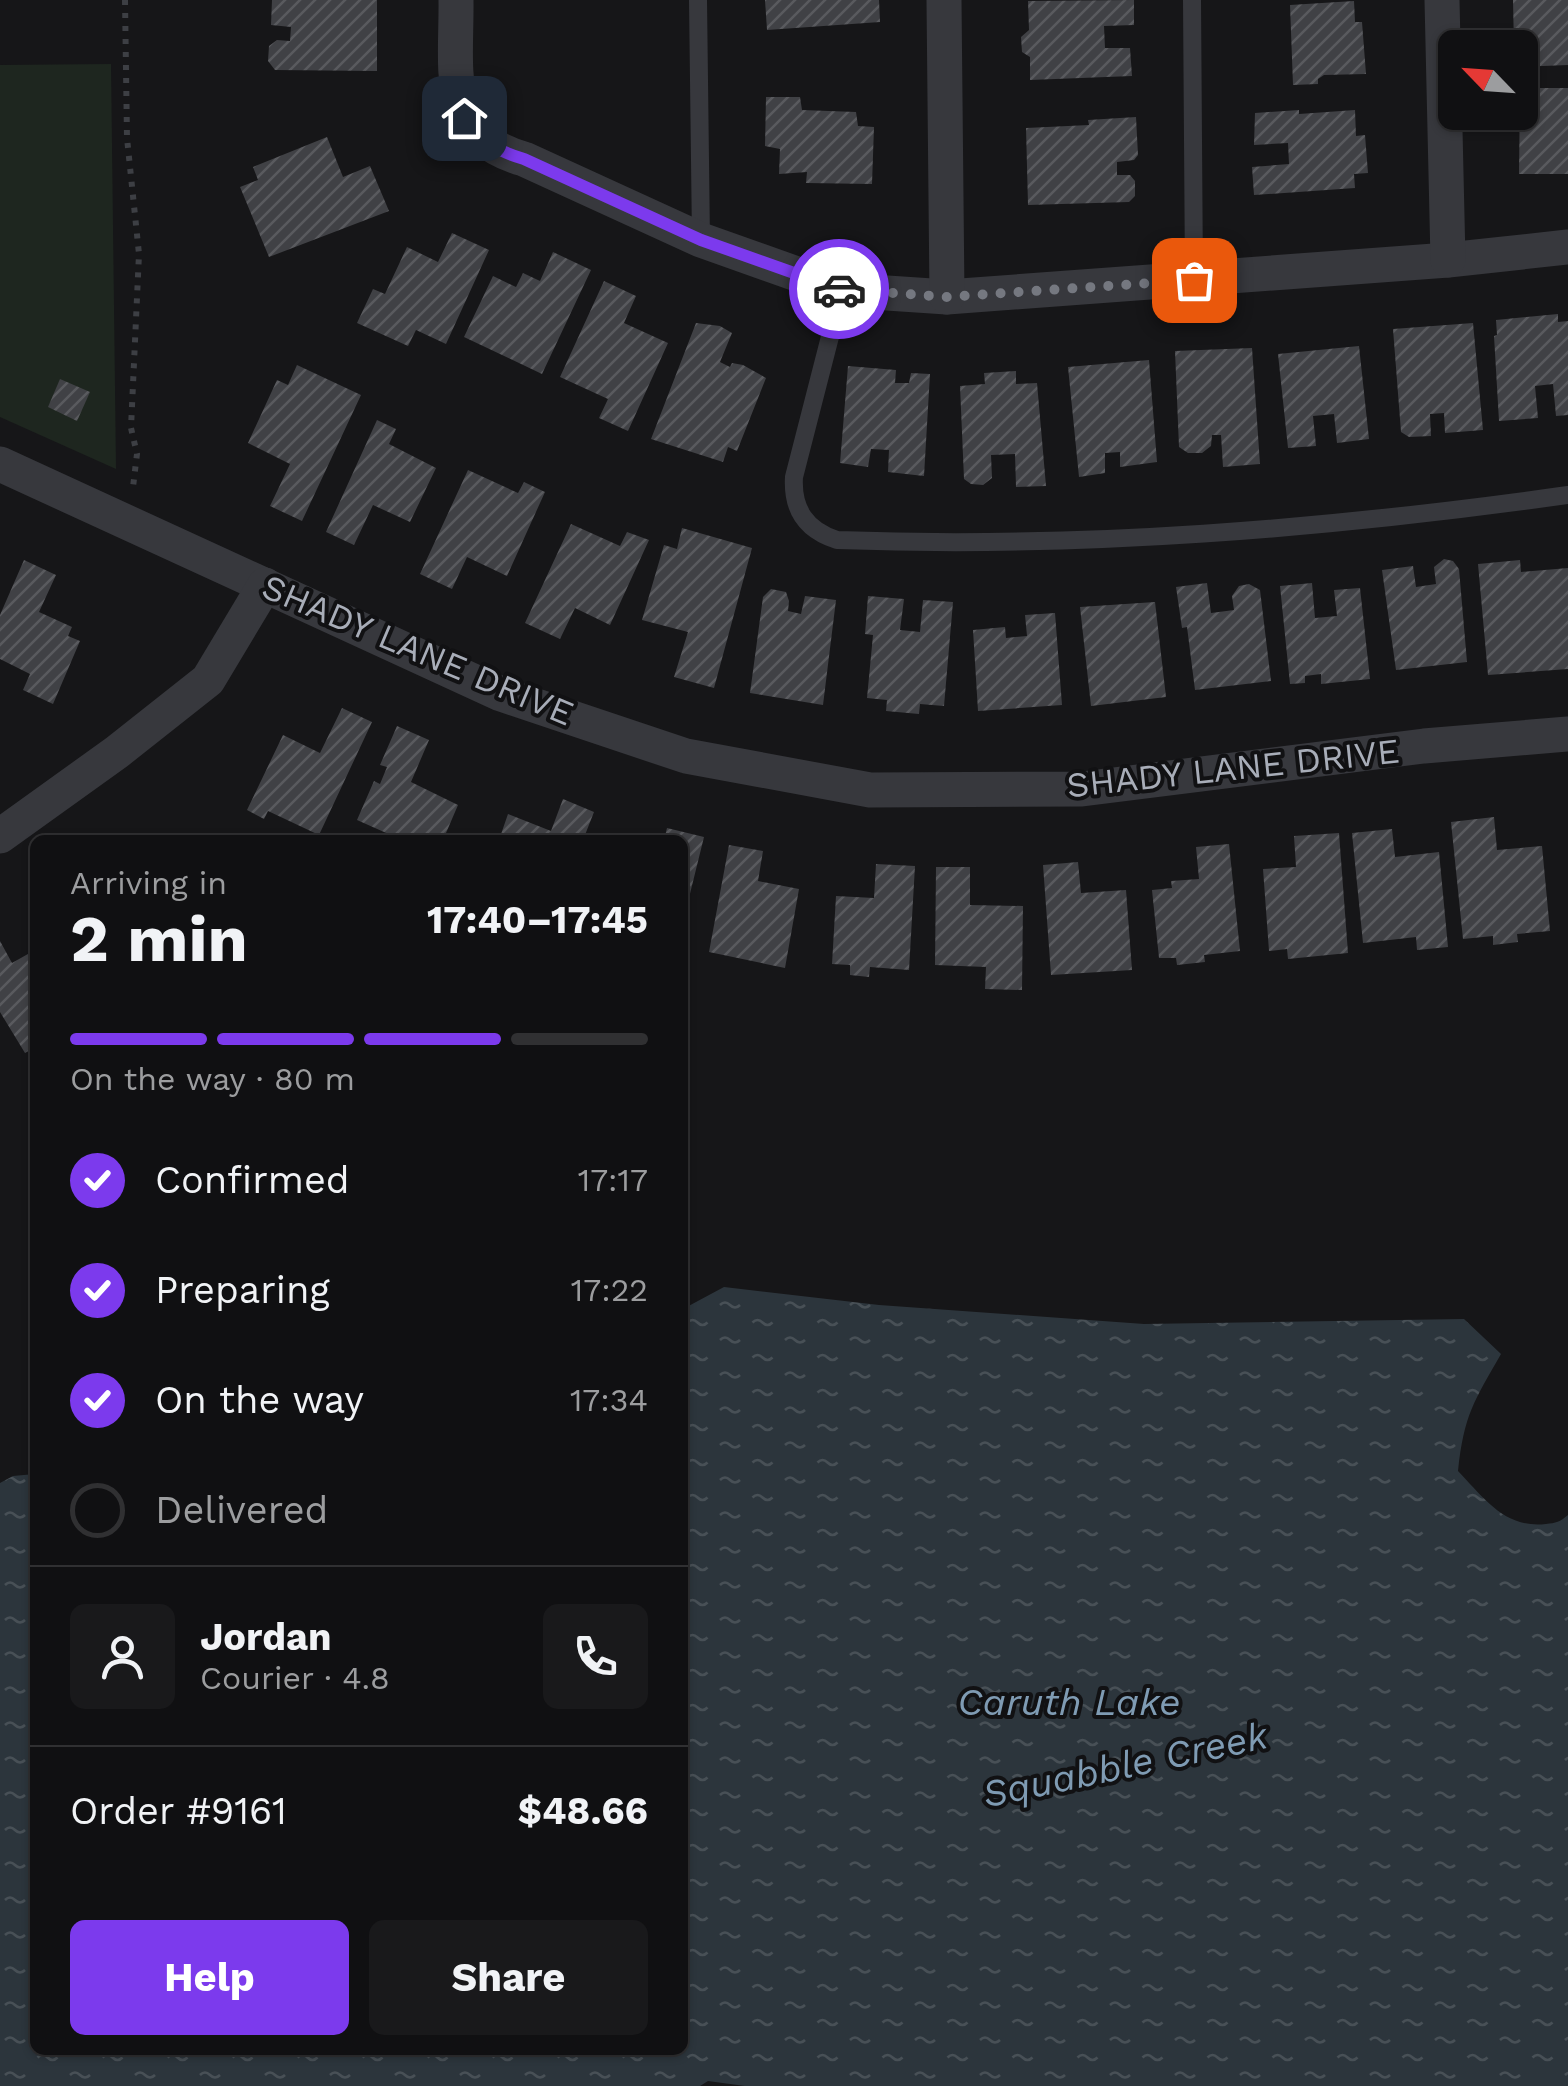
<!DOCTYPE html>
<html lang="en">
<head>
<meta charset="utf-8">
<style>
	body { margin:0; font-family:"Work Sans",sans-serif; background:#19191b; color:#f1f3f6; height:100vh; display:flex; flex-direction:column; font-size:38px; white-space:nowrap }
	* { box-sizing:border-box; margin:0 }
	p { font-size:32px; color:#9c9d9f }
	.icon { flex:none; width:55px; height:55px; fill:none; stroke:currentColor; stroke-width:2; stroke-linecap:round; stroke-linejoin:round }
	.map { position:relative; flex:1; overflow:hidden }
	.drawer { position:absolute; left:30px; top:835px; width:658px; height:1220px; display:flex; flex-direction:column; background:#101012; border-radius:15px; box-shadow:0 2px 8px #0004,0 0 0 2px #303032 }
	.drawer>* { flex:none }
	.needle { width:65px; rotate:295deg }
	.tools { position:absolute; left:1438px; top:30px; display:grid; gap:20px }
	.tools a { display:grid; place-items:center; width:100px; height:100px; border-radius:15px; background:#101012; box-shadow:0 2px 8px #0004,0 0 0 2px #303032; font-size:50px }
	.pin { position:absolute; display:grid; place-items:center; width:85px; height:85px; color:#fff; margin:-42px; border-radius:20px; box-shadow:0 5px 15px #0006 }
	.courier { position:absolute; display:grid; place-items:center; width:100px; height:100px; margin:-50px; border:8px solid #7c3aed; border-radius:50%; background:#fff; color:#222; box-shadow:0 2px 12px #0007 }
	.headline em { font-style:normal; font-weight:700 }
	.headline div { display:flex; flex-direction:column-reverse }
	.headline { display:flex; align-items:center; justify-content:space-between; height:170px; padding:0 40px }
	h1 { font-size:65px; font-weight:700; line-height:75px }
	.bar { display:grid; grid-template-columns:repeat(4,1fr); gap:15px 10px; align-content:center; height:120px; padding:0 40px }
	.bar i { height:12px; border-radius:8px; background:#303032 }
	.bar .selected { background:#7c3aed }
	.bar p { grid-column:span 4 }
	.line { display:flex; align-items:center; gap:25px; padding:0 40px; border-top:2px solid #303032 }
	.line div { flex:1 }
	.round { display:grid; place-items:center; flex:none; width:105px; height:105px; border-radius:15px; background:#19191b }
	ol { padding:0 40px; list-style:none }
	li { display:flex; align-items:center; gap:30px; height:110px }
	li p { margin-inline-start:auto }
	li .icon { padding:10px; border-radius:50%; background:#7c3aed; color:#fff; stroke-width:4 }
	li:last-child { color:#9c9d9f }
	li i { width:55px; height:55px; border:5px solid #303032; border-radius:50% }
	.cta { display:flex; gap:20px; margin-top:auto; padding:20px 40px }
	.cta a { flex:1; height:115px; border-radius:15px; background:#7c3aed; color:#fff; font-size:40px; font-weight:700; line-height:115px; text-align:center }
	.cta a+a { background:#19191b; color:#f1f3f6 }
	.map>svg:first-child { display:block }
	.green { fill:#1e261f }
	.water { fill:url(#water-ripples) }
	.building { fill:url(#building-hatch) }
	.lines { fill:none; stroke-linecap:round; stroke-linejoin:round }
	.path { stroke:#3d3f44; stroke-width:6; stroke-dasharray:5 8; stroke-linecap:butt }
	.service { stroke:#37383d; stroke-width:18 }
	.minor { stroke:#37383d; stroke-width:35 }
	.done { stroke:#757880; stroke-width:10; stroke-dasharray:0 18 }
	.route { stroke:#7c3aed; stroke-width:12 }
	.labels { text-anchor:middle; stroke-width:8; stroke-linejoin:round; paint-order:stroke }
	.street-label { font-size:35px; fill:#a8adb8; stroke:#111113 }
	.water-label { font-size:38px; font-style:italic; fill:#7f9bb3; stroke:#111113 }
</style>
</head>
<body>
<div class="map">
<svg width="1568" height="2086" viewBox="0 0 1568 2086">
	<defs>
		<pattern id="water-ripples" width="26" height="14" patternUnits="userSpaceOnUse" patternTransform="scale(2.5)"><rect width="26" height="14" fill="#2c353c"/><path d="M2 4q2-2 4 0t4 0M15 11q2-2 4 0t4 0" fill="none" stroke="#485056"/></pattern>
		<pattern id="building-hatch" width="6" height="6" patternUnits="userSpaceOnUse" patternTransform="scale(2.5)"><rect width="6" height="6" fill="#404145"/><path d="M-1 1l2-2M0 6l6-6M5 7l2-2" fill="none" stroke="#595a5e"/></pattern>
	</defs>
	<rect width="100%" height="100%" fill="#161618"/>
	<path class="green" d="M 111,64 L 116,469 L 0,417 L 0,65 Z"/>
	<path class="water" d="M 724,1287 L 879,1305 L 1144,1324 L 1464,1319 L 1501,1354 C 1474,1401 1464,1415 1458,1471 C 1484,1498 1505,1529 1546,1524 C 1556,1523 1560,1522 1568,1515 L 1568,2086 L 745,2086 L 708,2081 L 700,2086 L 0,2086 L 0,1483 L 13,1476 L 35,1474 L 35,2050 L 682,2050 L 683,1309 Z"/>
	<g class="building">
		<path d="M 272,0 L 377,0 L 377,71 L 275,70 L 268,61 L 269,46 L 277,40 L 290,41 L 291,27 L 271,25 Z"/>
		<path d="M 765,0 L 879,0 L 880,22 L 767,30 Z"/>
		<path d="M 1134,0 L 1134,25 L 1104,26 L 1105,48 L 1130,48 L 1132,76 L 1030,80 L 1030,57 L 1022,52 L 1021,37 L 1029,30 L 1028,1 Z"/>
		<path d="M 1513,0 L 1568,0 L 1568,65 L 1520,67 L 1520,48 L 1514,48 Z"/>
		<path d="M 1354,1 L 1355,22 L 1362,22 L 1366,74 L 1324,75 L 1318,79 L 1318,84 L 1293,85 L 1290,5 Z"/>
		<path d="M 1520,88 L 1568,88 L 1568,174 L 1519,174 Z"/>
		<path d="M 766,97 L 800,97 L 802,110 L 856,112 L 858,126 L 874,127 L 872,184 L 806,183 L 807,172 L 779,174 L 780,149 L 765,146 Z"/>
		<path d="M 1299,110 L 1299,114 L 1355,110 L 1356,136 L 1365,135 L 1368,173 L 1354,174 L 1355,188 L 1254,195 L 1252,167 L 1289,164 L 1288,143 L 1254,145 L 1255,113 Z"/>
		<path d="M 1136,117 L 1138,155 L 1134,160 L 1117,162 L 1117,175 L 1130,175 L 1135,181 L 1135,196 L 1129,202 L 1028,205 L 1026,128 L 1089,125 L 1088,120 Z"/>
		<path d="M 327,137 L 343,177 L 370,166 L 389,211 L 269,257 L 240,187 L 258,180 L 253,167 Z"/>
		<path d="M 452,233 L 489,250 L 446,344 L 416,330 L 408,346 L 357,323 L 373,289 L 385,294 L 407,247 L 438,262 Z"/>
		<path d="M 553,252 L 591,270 L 542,374 L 464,337 L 493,276 L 516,287 L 523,273 L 540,281 Z"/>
		<path d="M 604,281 L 636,296 L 624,323 L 668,343 L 628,431 L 599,418 L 608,399 L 560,377 Z"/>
		<path d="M 1558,314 L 1558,322 L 1568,321 L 1568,415 L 1556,416 L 1553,384 L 1535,386 L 1538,418 L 1499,421 L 1494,336 L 1497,335 L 1496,320 Z"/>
		<path d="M 696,323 L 720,326 L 732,333 L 720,362 L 730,367 L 732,363 L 743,365 L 766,378 L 737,451 L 728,447 L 723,462 L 651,439 Z"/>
		<path d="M 1473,323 L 1483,430 L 1445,433 L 1444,413 L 1430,414 L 1431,436 L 1409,437 L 1401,432 L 1393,329 Z"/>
		<path d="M 1359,346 L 1369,439 L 1337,443 L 1334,414 L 1313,416 L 1316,446 L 1288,448 L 1278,354 Z"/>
		<path d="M 1252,348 L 1260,464 L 1223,467 L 1221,435 L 1212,435 L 1211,446 L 1202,453 L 1188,453 L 1179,447 L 1175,351 Z"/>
		<path d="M 1149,360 L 1157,462 L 1120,467 L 1120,452 L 1105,453 L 1105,473 L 1079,477 L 1068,367 Z"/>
		<path d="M 297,365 L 361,395 L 302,521 L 270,506 L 290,464 L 248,443 L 277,380 L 288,385 Z"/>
		<path d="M 848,366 L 896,370 L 895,383 L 909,383 L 911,373 L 930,374 L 924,476 L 888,472 L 889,450 L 871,449 L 868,467 L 840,463 Z"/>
		<path d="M 1016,371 L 1016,384 L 1037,383 L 1046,486 L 1016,487 L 1015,454 L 991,455 L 992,478 L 983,485 L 971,484 L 964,479 L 960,386 L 985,384 L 984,373 Z"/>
		<path d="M 60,379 L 90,392 L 77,421 L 48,407 Z"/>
		<path d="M 377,420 L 396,429 L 389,444 L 436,468 L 410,522 L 373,505 L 354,545 L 326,532 Z"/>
		<path d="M 468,470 L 518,493 L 524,482 L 545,492 L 507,576 L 467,557 L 452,589 L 420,574 Z"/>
		<path d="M 571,524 L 620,546 L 627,532 L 649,540 L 610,625 L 575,608 L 560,639 L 525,623 Z"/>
		<path d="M 682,528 L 752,548 L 714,688 L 674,677 L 688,632 L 642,620 L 664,545 L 677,549 Z"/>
		<path d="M 1444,559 L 1453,561 L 1459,569 L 1467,662 L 1396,670 L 1382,570 L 1413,566 L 1416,587 L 1436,584 L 1434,567 Z"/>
		<path d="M 24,560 L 56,575 L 39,612 L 72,627 L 68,636 L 80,641 L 53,704 L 23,690 L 30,674 L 0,659 L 0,615 Z"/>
		<path d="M 1520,560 L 1521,572 L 1568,568 L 1568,669 L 1488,675 L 1478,564 Z"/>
		<path d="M 1207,583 L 1211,613 L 1234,610 L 1232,596 L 1239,586 L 1249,584 L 1260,590 L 1271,681 L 1195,690 L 1187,627 L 1182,628 L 1176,587 Z"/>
		<path d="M 1312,583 L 1315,618 L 1337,616 L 1334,590 L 1360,588 L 1370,679 L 1321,684 L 1321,674 L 1305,676 L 1305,683 L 1290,684 L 1280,586 Z"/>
		<path d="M 771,589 L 786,592 L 789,601 L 788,611 L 801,614 L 805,596 L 836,600 L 823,705 L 750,693 L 763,597 Z"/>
		<path d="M 868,596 L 904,599 L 900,630 L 920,632 L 923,600 L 953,602 L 944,706 L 920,704 L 919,714 L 886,711 L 887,700 L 867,698 L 873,635 L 865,634 Z"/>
		<path d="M 1155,602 L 1166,697 L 1091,706 L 1080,607 Z"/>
		<path d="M 1055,613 L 1062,705 L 978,711 L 973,630 L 1005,627 L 1006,638 L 1027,636 L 1025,615 Z"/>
		<path d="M 342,708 L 372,722 L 319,835 L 268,811 L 264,819 L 247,810 L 283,735 L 320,753 Z"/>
		<path d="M 397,726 L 429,740 L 411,782 L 458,805 L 443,840 L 402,840 L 357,820 L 374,781 L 380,784 L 387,767 L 380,765 Z"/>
		<path d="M 563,799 L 594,812 L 583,840 L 499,840 L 508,814 L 551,831 Z"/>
		<path d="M 1494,817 L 1497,850 L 1542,846 L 1550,931 L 1517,934 L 1518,942 L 1493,945 L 1493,936 L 1463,939 L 1451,822 Z"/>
		<path d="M 667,828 L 704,837 L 684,918 L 682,840 L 664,840 Z"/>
		<path d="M 1392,829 L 1395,857 L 1439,852 L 1448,947 L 1417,950 L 1416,937 L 1363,943 L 1352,833 Z"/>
		<path d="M 1339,833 L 1348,953 L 1288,959 L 1287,949 L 1269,951 L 1263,869 L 1296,867 L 1294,836 Z"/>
		<path d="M 1229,844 L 1240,951 L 1204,955 L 1205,962 L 1177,965 L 1176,958 L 1159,958 L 1152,890 L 1172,888 L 1171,881 L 1199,879 L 1196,847 Z"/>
		<path d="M 729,845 L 763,851 L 758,881 L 799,889 L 785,968 L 709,952 Z"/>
		<path d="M 1078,862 L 1081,893 L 1126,890 L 1132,970 L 1051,975 L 1043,865 Z"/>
		<path d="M 876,864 L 915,866 L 909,970 L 870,967 L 869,977 L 850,975 L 850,965 L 832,964 L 836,896 L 874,898 Z"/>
		<path d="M 936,867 L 970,867 L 970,905 L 1023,906 L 1022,990 L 985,989 L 986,967 L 935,965 Z"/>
		<path d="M 0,941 L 12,963 L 35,950 L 35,1047 L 25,1053 L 0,1012 Z"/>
	</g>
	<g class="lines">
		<path class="path" d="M 125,0 L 127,138 L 139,254 L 131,428 L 137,454 L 133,487"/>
		<g class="service">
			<path d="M 698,0 L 701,240"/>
			<path d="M 1192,0 L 1194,280"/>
			<path d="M 842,290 L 794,477 C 792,509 806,530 837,540 C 1082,549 1326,529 1568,495"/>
		</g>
		<g class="minor">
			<path d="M 456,0 C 457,69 441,136 524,159 L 701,240 L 842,290 L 947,297 L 1448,260 L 1568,247"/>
			<path d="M 944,0 L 947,297"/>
			<path d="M 1442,0 L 1448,260"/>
			<path d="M 0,464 L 501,694 L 686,756 L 870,790 L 1082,789 L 1424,746 L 1568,734"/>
			<path d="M 0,836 L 117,752 L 208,680 L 265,585"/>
		</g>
	</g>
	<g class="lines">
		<path class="done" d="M 839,289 L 947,297 L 1194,280"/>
		<path class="route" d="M 464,118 C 482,141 496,151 524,159 L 701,240 L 839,289"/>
	</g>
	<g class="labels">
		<g class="street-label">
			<text transform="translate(418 650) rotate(23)" y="12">SHADY LANE DRIVE</text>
			<text transform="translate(1233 768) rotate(-6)" y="12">SHADY LANE DRIVE</text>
		</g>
		<g class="water-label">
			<text x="1069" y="1715">Caruth Lake</text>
			<text transform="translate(1125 1765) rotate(-12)" y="13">Squabble Creek</text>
		</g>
	</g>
</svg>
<div class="tools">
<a><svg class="needle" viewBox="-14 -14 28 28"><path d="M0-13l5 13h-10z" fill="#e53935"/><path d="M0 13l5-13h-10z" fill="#9c9d9f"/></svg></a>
</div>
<div class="pin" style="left:1194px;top:280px;background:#ea580c"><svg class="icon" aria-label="bag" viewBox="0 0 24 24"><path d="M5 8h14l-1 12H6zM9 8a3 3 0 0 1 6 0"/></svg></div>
<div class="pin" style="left:464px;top:118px;background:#1f2937"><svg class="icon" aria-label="home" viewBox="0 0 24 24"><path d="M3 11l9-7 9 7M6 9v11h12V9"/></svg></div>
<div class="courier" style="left:839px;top:289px"><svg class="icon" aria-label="car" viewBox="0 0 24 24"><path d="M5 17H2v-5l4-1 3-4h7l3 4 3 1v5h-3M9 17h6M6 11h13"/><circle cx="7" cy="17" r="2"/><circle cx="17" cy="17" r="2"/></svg></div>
<section class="drawer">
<div class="headline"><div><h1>2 min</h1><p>Arriving in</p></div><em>17:40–17:45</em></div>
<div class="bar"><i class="selected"></i><i class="selected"></i><i class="selected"></i><i></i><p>On the way · 80 m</p></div>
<ol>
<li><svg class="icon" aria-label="check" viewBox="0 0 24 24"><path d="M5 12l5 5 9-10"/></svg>Confirmed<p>17:17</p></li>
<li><svg class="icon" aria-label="check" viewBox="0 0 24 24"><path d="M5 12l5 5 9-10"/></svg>Preparing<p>17:22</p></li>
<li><svg class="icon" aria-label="check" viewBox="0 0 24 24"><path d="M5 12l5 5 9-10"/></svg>On the way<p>17:34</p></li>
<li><i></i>Delivered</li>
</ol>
<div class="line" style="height:180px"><a class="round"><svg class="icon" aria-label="person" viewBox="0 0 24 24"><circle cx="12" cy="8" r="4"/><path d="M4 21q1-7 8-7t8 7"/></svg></a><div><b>Jordan</b><p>Courier · 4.8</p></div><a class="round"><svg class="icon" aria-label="phone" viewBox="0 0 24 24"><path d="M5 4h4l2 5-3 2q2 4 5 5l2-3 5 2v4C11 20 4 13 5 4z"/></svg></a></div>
<div class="line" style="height:130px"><div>Order #9161</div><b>$48.66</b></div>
<div class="cta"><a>Help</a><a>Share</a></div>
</section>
</div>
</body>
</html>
